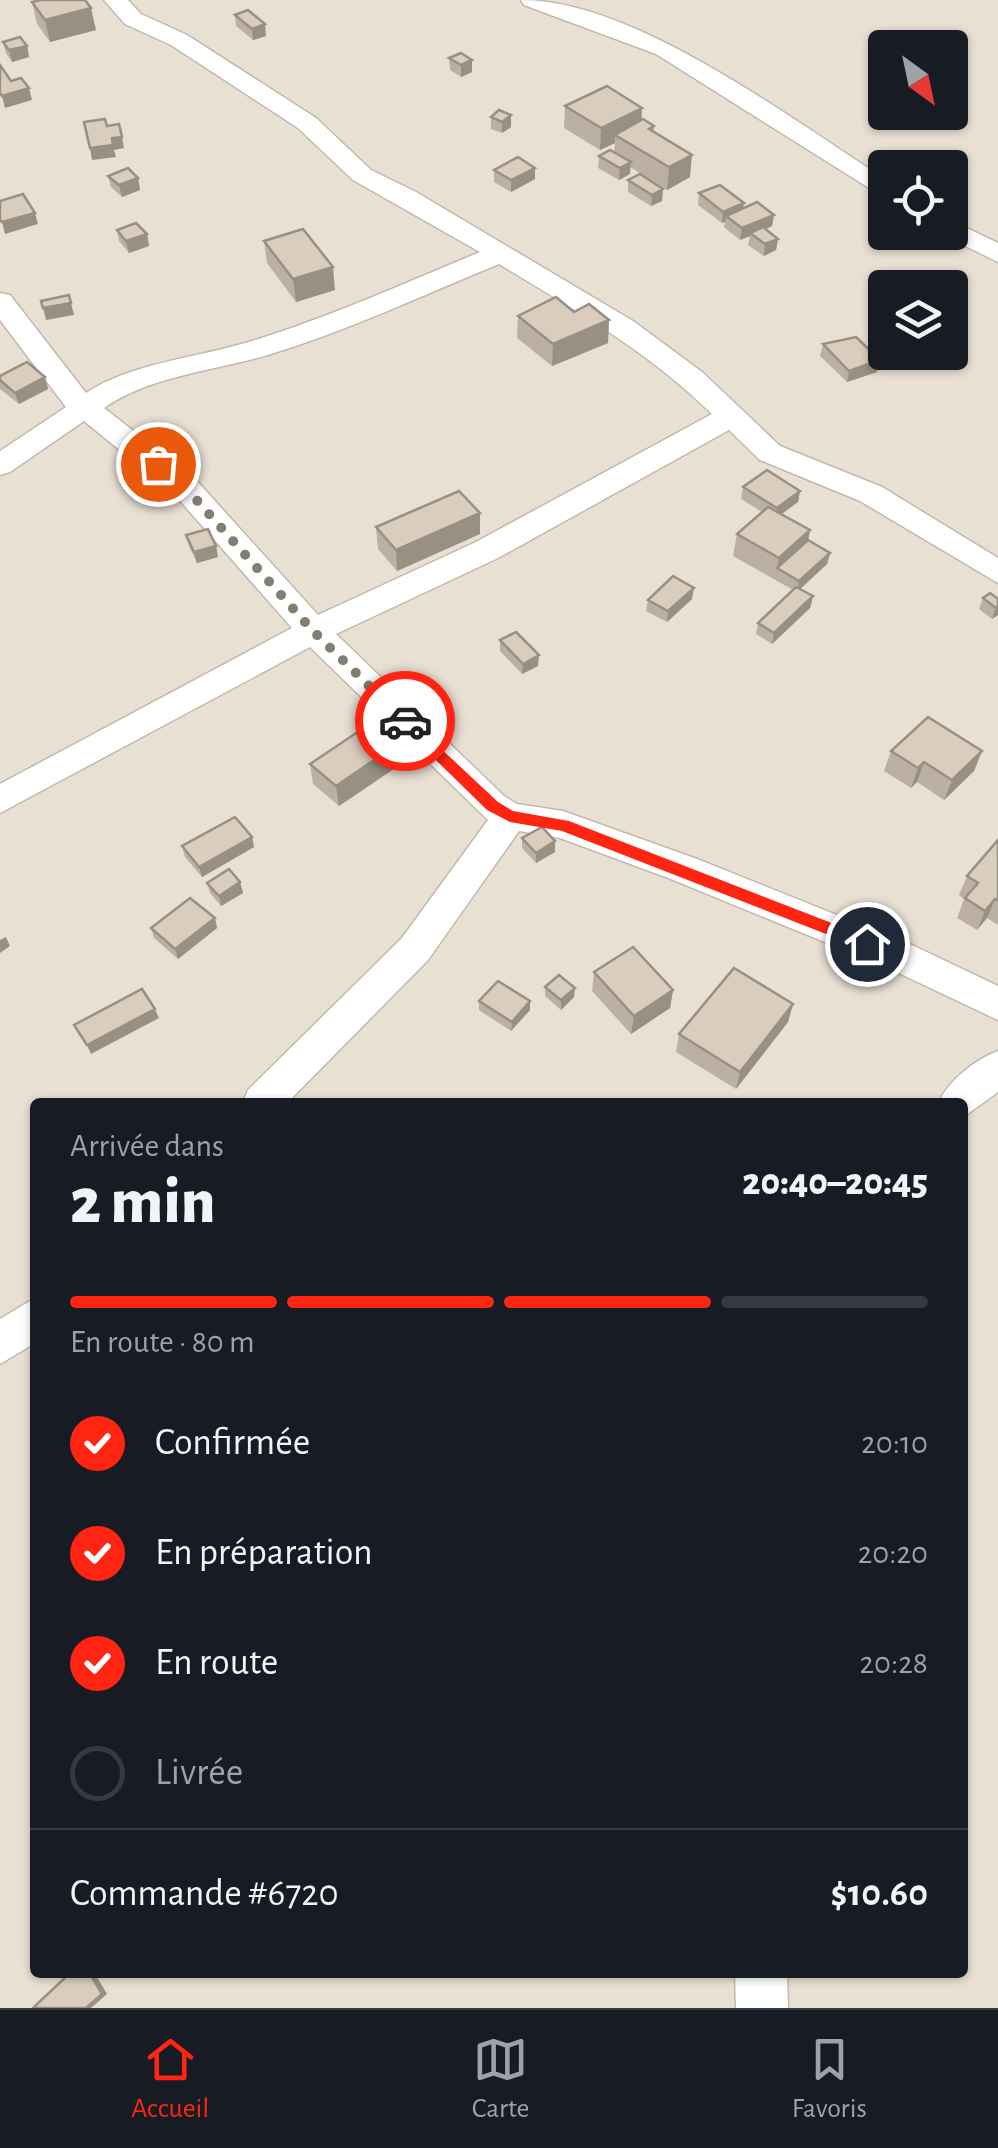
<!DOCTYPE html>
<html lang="fr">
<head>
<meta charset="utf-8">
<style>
	body { margin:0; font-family:"Alegreya Sans",sans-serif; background:#242831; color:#f1f3f6; height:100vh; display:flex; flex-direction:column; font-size:38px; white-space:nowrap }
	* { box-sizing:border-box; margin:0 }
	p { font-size:32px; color:#9ea1a6 }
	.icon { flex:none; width:55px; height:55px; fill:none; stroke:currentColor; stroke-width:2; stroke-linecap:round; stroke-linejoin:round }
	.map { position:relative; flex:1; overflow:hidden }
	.sheet { position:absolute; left:30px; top:1098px; width:938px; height:880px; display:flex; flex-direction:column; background:#171b24; border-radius:10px; box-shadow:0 2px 8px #0004 }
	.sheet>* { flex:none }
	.needle { width:65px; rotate:147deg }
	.controls { position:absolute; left:868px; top:30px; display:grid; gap:20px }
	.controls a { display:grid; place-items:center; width:100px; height:100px; border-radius:10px; background:#171b24; box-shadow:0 2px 8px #0004; font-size:50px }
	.pin { position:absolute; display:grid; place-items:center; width:85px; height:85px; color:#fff; margin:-42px; border:5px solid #fff; border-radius:50%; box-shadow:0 2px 10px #0007 }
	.courier { position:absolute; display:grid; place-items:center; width:100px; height:100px; margin:-50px; border:8px solid #ff2512; border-radius:50%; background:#fff; color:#222; box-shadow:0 2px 12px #0007 }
	.summary em { font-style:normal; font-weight:800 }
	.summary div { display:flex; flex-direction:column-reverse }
	.summary { display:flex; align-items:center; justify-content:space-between; height:170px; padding:0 40px }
	h1 { font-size:65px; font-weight:800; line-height:75px }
	.bar { display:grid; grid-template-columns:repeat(4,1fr); gap:15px 10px; align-content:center; height:120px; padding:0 40px }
	.bar i { height:12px; border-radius:8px; background:#363941 }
	.bar .current { background:#ff2512 }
	.bar p { grid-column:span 4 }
	.line { display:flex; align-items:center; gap:25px; padding:0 40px; border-top:2px solid #363941 }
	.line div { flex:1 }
	ol { padding:0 40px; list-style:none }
	li { display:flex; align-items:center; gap:30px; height:110px }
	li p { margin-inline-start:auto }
	li .icon { padding:10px; border-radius:50%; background:#ff2512; color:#fff; stroke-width:4 }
	li:last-child { color:#9ea1a6 }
	li i { width:55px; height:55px; border:5px solid #363941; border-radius:50% }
	.tabs { display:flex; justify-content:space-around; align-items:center; height:140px; border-top:2px solid #363941; background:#171b24; font-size:28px; color:#9ea1a6 }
	.tabs a { display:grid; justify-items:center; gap:5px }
	.tabs .current { color:#ff2512 }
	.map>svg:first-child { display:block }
	.residential { fill:#e9e0d4; fill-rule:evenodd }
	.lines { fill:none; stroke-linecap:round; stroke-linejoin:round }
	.street-casing { stroke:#c3b9ab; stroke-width:3 }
	.street { fill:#fff; fill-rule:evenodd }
	.wall { fill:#bbb0a3 }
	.shaded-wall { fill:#999084 }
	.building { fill:#dacdbd; stroke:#999084; stroke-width:2.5 }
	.route { fill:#ff2512 }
	.done { stroke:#847d73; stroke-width:10; stroke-dasharray:0 18 }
</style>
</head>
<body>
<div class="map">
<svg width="998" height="2008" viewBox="0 0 998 2008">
	<rect width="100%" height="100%" fill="#f4efe6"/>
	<path class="residential" d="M 0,0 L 998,0 L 998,2008 L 0,2008 ZM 885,48 L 950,48 L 950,112 L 885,112 ZM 885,168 L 950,168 L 950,232 L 885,232 ZM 885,288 L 950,288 L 950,352 L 885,352 ZM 35,1102 L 962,1102 L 962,1972 L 35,1972 Z"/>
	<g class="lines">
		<defs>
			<g id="street">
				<path d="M 104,0 L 128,0 L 141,14 L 187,35 L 316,118 L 371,170 L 416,192 L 633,321 L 702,372 L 780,446 L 882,487 L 998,558 L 998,583 L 860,501 L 760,460 L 729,430 L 498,558 L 336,634 L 504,796 L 517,804 L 563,811 L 697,859 L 914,946 L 998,986 L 998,1020 L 888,968 L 671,879 L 560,838 L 519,831 L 428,960 L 288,1102 L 243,1102 L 248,1090 L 402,938 L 488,820 L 310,647 L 0,813 L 0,784 L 292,628 L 174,494 L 84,421 L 10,472 L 0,475 L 0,451 L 66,407 L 0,320 L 0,293 L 10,295 L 86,393 C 133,362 198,358 252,341 C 330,317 405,283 480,252 L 353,180 L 298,128 L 171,45 L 125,24 ZM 499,264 C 574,309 649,352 712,414 L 476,542 L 318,615 L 196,480 L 104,408 C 151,375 216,371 271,354 C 349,330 423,295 499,264 Z"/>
				<path d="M 521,0 C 635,0 789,118 885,179 L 885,198 L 656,54 L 524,5 Z"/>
				<path d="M 950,220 L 998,243 L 998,262 L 941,234 L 950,232 Z"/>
				<path d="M 998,1051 L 998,1092 L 962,1118 L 962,1102 L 939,1102 C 948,1081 976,1059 998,1051 Z"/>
				<path d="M 35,1298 L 35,1343 L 0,1364 L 0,1319 Z"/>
				<path d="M 735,1972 L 787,1972 L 788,2008 L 736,2008 Z"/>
			</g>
		</defs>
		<use href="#street" class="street-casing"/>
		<use href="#street" class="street"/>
	</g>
	<g class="wall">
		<path d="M 32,2 L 96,30 L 50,42 L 37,24 Z"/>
		<path d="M 235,15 L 266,36 L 253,40 L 236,26 Z"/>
		<path d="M 3,42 L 27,46 L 29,57 L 12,62 L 6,53 Z"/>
		<path d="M 449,58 L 472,72 L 461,77 L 450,70 Z"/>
		<path d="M 565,106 L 641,120 L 654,126 L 654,132 L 690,177 L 667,190 L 630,167 L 630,174 L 619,180 L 598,168 L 599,156 L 614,152 L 615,143 L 600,150 L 564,128 Z"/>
		<path d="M 499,110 L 511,127 L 502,133 L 491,129 L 491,117 Z"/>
		<path d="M 535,168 L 535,179 L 511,192 L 494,182 L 494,170 Z"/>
		<path d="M 108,176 L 138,178 L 140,190 L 122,197 L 111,187 Z"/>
		<path d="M 628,180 L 663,189 L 662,201 L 651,206 L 628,192 Z"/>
		<path d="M 699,193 L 743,208 L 774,215 L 772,226 L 766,229 L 778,239 L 776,250 L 764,256 L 748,245 L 750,236 L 740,240 L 724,227 L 725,222 L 722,223 L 698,205 Z"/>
		<path d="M 117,230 L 147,234 L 149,246 L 129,253 L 119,241 Z"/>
		<path d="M 264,241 L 335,290 L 296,302 L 267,263 Z"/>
		<path d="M 574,312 L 609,320 L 608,343 L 552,366 L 517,338 L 518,316 Z"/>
		<path d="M 823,344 L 877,372 L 847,382 L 820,356 Z"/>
		<path d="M 0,376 L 45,377 L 48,389 L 19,404 L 0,389 Z"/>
		<path d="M 743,487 L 800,491 L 798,502 L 781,514 L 810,530 L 808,540 L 830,553 L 827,564 L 800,589 L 813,596 L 810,608 L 772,644 L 756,634 L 758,623 L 793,590 L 733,556 L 737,534 L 762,512 L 741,499 Z"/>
		<path d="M 480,513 L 480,534 L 397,571 L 378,549 L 376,527 Z"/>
		<path d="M 186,535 L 216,546 L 218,557 L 197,563 L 189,546 Z"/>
		<path d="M 983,598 L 998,599 L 998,615 L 992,619 L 979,609 Z"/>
		<path d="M 692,599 L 667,622 L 646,611 L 648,600 Z"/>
		<path d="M 500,640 L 538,666 L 522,674 L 500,651 Z"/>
		<path d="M 891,751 L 982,751 L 974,771 L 944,800 L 917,782 L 911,788 L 884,771 Z"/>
		<path d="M 310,764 L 401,764 L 339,806 L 313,784 Z"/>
		<path d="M 252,837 L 254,847 L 202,877 L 185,857 L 182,846 Z"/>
		<path d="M 522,838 L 555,852 L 536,863 L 522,848 Z"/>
		<path d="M 998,840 L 998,925 L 987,918 L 977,930 L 957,918 L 964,899 L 959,895 L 967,876 Z"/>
		<path d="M 240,882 L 243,893 L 221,906 L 210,893 L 207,883 Z"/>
		<path d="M 215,918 L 217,928 L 178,959 L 154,938 L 151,928 Z"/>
		<path d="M 594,972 L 673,990 L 670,1008 L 631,1034 L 592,991 Z"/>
		<path d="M 545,987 L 574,997 L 561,1010 L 545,996 Z"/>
		<path d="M 479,1001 L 530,1001 L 530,1010 L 511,1031 L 479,1010 Z"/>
		<path d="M 793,1004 L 788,1022 L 736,1089 L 676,1052 L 679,1034 Z"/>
	</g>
	<g class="shaded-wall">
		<path d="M 91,8 L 96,30 L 50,42 L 45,20 Z"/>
		<path d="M 265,24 L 266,36 L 253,40 L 252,29 Z"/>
		<path d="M 27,46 L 29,57 L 12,62 L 9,50 Z"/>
		<path d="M 472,60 L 472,72 L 461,77 L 461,65 Z"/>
		<path d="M 29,88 L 32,100 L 5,108 L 2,96 Z"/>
		<path d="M 642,108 L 641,130 L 615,135 L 615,143 L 600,150 L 601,128 Z"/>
		<path d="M 511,115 L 511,127 L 502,133 L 502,122 Z"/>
		<path d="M 122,137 L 124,148 L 114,150 L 116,157 L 92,160 L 90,148 L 112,138 Z"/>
		<path d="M 692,155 L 690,177 L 667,190 L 669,167 Z"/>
		<path d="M 631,162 L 630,174 L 619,180 L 620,168 Z"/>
		<path d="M 535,168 L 535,179 L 511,192 L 511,180 Z"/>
		<path d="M 138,178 L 140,190 L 122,197 L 119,185 Z"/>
		<path d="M 663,189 L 662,201 L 651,206 L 652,195 Z"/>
		<path d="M 744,203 L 742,215 L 726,216 L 725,222 L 722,223 L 723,212 Z"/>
		<path d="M 35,213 L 38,224 L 5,234 L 2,222 Z"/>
		<path d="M 774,215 L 772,226 L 753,235 L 750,233 L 750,236 L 740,240 L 742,228 Z"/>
		<path d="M 147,234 L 149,246 L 129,253 L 126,241 Z"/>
		<path d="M 778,239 L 776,250 L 764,256 L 765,244 Z"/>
		<path d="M 333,267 L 335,290 L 296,302 L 293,279 Z"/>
		<path d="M 71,303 L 74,315 L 46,320 L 43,308 Z"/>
		<path d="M 609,320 L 608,343 L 552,366 L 553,344 Z"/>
		<path d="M 880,360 L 877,372 L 847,382 L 849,371 Z"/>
		<path d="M 45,377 L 48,389 L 19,404 L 15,393 Z"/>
		<path d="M 800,491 L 798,502 L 775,519 L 777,508 Z"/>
		<path d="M 480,513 L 480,534 L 397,571 L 396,550 Z"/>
		<path d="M 810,530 L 806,552 L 777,568 L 779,558 Z"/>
		<path d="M 216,546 L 218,557 L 197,563 L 194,552 Z"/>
		<path d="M 830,553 L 827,564 L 797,592 L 799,581 Z"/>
		<path d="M 694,588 L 692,599 L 667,622 L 668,611 Z"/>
		<path d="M 813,596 L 810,608 L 772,644 L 774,633 Z"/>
		<path d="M 998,606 L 998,615 L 992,619 L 996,608 Z"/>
		<path d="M 539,655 L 538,666 L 522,674 L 523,664 Z"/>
		<path d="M 399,743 L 401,764 L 339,806 L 336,786 Z"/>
		<path d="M 982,751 L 974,771 L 944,800 L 952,780 Z"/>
		<path d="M 924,762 L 917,782 L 911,788 L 918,768 Z"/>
		<path d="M 252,837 L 254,847 L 202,877 L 199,867 Z"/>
		<path d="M 555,841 L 555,852 L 536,863 L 536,853 Z"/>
		<path d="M 240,882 L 243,893 L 221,906 L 219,896 Z"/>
		<path d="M 995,899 L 987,918 L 977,930 L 985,911 Z"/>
		<path d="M 215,918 L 217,928 L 178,959 L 175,949 Z"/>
		<path d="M 6,937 L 10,946 L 0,953 L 0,940 Z"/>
		<path d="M 575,988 L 574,997 L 561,1010 L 561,1000 Z"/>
		<path d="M 673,990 L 670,1008 L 631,1034 L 634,1016 Z"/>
		<path d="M 530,1001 L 530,1010 L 511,1031 L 512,1022 Z"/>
		<path d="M 793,1004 L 788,1022 L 736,1089 L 740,1072 Z"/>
		<path d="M 155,1009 L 159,1018 L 91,1054 L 87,1045 Z"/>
		<path d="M 89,1972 L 94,1972 L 107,1994 L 91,2008 L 86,2008 Z"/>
	</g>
	<g class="building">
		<path d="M 41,0 L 85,0 L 91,8 L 45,20 L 32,2 Z"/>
		<path d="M 248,10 L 265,24 L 252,29 L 235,15 Z"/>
		<path d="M 20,37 L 27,46 L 9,50 L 3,42 Z"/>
		<path d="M 461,53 L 472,60 L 461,65 L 449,58 Z"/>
		<path d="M 0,65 L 11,81 L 21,78 L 29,88 L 2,96 L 0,93 Z"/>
		<path d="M 607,86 L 642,108 L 601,128 L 565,106 Z"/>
		<path d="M 499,110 L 511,115 L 502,122 L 491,117 Z"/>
		<path d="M 105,119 L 107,126 L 119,124 L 122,137 L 112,138 L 113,145 L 90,148 L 84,122 Z"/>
		<path d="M 643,119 L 654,126 L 649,129 L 692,155 L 669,167 L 615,135 Z"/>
		<path d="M 610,150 L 631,162 L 620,168 L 599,156 Z"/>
		<path d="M 518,157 L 535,168 L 511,180 L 494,170 Z"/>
		<path d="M 128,168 L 138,178 L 119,185 L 108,176 Z"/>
		<path d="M 640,174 L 663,189 L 652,195 L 628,180 Z"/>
		<path d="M 720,185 L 744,203 L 723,212 L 699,193 Z"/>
		<path d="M 23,194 L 35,213 L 2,222 L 0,220 L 0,201 Z"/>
		<path d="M 757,202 L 774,215 L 742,228 L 726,216 Z"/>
		<path d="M 136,223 L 147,234 L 126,241 L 117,230 Z"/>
		<path d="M 763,227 L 778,239 L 765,244 L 750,233 Z"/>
		<path d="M 303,229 L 333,267 L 293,279 L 264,241 Z"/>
		<path d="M 69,295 L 71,303 L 43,308 L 41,301 Z"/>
		<path d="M 556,297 L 574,312 L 589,304 L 609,320 L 553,344 L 518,316 Z"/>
		<path d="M 856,337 L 880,360 L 849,371 L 823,344 Z"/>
		<path d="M 27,362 L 45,377 L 15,393 L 0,380 L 0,376 Z"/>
		<path d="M 767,470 L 800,491 L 777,508 L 743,487 Z"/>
		<path d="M 459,491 L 480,513 L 396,550 L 376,527 Z"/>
		<path d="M 768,507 L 810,530 L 779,558 L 737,534 Z"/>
		<path d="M 208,529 L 216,546 L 194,552 L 186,535 Z"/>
		<path d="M 808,540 L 830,553 L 799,581 L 777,568 Z"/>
		<path d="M 673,576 L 694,588 L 668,611 L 648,600 Z"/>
		<path d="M 796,587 L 813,596 L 774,633 L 758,623 Z"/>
		<path d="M 990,593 L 998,599 L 998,606 L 996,608 L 983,598 Z"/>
		<path d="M 516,632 L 539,655 L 523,664 L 500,640 Z"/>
		<path d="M 928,717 L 982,751 L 952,780 L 924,762 L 918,768 L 891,751 Z"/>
		<path d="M 374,721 L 399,743 L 336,786 L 310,764 Z"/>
		<path d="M 235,817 L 252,837 L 199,867 L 182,846 Z"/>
		<path d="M 542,827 L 555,841 L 536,853 L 522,838 Z"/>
		<path d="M 998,840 L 998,900 L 995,899 L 985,911 L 965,898 L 978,883 L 967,876 Z"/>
		<path d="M 229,869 L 240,882 L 219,896 L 207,883 Z"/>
		<path d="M 190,898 L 215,918 L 175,949 L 151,928 Z"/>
		<path d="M 633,947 L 673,990 L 634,1016 L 594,972 Z"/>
		<path d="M 734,968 L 793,1004 L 740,1072 L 679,1034 Z"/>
		<path d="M 559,975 L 575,988 L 561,1000 L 545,987 Z"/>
		<path d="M 498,981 L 530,1001 L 512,1022 L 479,1001 Z"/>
		<path d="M 142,989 L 155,1009 L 87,1045 L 74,1025 Z"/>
		<path d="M 71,1972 L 89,1972 L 102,1994 L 86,2008 L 33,2008 Z"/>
	</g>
	<path class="route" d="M 405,715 L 498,802 L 513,811 L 569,821 L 873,939 L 875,944 L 867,950 L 562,831 L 510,822 L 487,810 L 400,725 L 398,721 Z"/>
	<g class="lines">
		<path class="done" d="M 158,464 L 185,487 L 313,631 L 405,721"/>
	</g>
</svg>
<div class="controls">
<a><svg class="needle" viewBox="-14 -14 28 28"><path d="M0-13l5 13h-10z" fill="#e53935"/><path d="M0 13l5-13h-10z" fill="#9ea1a6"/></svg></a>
<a><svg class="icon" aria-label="locate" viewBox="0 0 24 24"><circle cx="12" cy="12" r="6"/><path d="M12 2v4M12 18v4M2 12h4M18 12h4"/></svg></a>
<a><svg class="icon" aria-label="layers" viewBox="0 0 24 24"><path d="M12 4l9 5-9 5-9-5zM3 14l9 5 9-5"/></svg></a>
</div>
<div class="pin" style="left:158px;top:464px;background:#ea580c"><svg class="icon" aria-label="bag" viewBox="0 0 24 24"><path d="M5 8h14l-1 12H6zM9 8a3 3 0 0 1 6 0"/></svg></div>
<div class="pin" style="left:867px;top:944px;background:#1f2937"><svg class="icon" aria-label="home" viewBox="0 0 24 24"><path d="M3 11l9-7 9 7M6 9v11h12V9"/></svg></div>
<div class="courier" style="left:405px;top:721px"><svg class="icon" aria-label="car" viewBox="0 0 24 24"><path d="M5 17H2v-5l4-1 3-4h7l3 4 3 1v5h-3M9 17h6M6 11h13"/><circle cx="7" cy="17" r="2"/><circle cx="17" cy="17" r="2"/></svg></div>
<section class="sheet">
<div class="summary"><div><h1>2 min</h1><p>Arrivée dans</p></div><em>20:40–20:45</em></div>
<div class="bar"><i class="current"></i><i class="current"></i><i class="current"></i><i></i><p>En route · 80 m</p></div>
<ol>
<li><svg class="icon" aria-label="check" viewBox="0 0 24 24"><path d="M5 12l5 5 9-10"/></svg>Confirmée<p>20:10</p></li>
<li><svg class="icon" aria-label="check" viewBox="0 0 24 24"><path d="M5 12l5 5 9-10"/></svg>En préparation<p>20:20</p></li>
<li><svg class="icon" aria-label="check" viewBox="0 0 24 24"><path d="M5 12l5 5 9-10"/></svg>En route<p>20:28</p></li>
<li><i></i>Livrée</li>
</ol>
<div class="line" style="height:130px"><div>Commande #6720</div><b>$10.60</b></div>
</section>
</div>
<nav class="tabs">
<a class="current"><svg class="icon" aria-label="home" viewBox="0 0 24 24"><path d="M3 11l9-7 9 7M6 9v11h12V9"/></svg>Accueil</a>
<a><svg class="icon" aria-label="map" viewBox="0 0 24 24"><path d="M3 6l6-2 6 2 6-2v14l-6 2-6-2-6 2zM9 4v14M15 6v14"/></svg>Carte</a>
<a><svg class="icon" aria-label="saved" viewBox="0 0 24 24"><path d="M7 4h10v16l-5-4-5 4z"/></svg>Favoris</a>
</nav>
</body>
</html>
